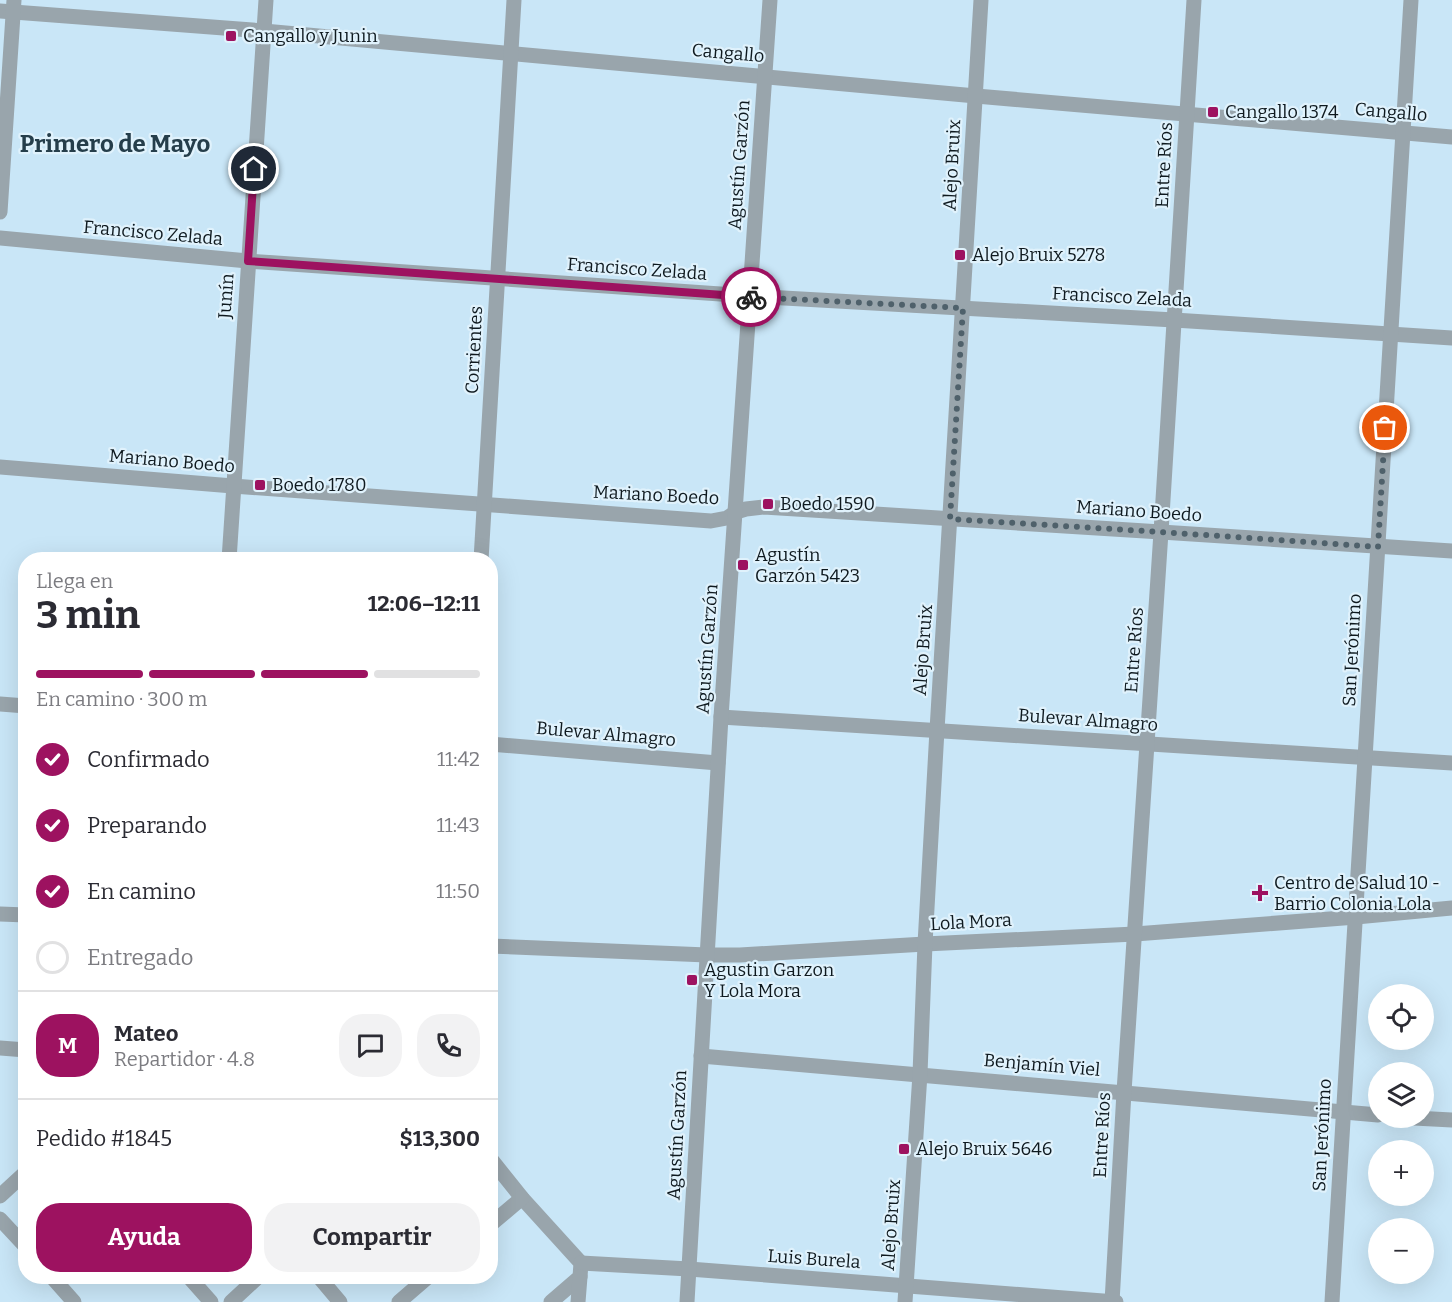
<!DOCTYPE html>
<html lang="es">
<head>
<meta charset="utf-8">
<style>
	body { margin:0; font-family:Bitter,serif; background:#f2f2f3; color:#2b2b33; height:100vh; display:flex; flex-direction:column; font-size:22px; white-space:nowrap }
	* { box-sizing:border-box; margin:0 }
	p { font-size:20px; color:#7c7c81 }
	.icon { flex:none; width:33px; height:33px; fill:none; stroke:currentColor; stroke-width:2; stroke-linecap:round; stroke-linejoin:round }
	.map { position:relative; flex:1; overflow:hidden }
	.sheet { position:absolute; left:18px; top:552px; width:480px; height:732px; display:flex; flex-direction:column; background:#fff; border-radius:24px; box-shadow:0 6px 24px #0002 }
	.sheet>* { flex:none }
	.buttons { position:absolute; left:1368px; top:984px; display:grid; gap:12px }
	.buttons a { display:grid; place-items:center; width:66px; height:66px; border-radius:50%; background:#fff; box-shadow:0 6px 24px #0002; font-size:30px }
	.pin { position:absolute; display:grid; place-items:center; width:51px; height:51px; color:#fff; margin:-26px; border:3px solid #fff; border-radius:50%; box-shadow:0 2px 6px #0007 }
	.courier { position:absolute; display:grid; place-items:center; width:60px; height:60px; margin:-30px; border:4px solid #9d1260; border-radius:50%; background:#fff; color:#222; box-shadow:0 2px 8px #0007 }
	.head em { font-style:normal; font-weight:700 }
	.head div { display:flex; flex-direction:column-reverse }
	.head { display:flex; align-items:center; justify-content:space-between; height:102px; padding:0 18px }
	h1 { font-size:39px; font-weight:700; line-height:45px }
	.bar { display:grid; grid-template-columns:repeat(4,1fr); gap:9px 6px; align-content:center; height:72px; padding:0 18px }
	.bar i { height:8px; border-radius:4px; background:#e1e1e2 }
	.bar .active { background:#9d1260 }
	.bar p { grid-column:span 4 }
	.line { display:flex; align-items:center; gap:15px; padding:0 18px; border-top:2px solid #e1e1e2 }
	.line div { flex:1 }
	.round { display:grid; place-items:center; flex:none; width:63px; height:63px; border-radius:24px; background:#f2f2f3 }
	ol { padding:0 18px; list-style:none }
	li { display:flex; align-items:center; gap:18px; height:66px }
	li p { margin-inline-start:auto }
	li .icon { padding:6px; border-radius:50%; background:#9d1260; color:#fff; stroke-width:4 }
	li:last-child { color:#7c7c81 }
	li i { width:33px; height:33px; border:3px solid #e1e1e2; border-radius:50% }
	.button { display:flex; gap:12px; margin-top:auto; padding:12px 18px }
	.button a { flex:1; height:69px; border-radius:24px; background:#9d1260; color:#fff; font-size:24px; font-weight:700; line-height:69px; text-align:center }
	.button a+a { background:#f2f2f3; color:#2b2b33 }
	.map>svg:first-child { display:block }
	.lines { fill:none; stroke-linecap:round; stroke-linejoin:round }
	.minor { stroke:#99a5ac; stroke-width:15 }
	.done { stroke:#4f616b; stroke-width:6; stroke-dasharray:0 10.8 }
	.route { stroke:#9d1260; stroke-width:8 }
	.poi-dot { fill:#9d1260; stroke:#e0f2fc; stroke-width:2 }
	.labels { text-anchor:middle; stroke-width:4.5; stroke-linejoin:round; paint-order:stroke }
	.poi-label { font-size:18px; fill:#0e191f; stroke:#e0f2fc; text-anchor:start }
	.street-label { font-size:18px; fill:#0e191f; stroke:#e0f2fc }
	.district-label { font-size:24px; font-weight:bold; fill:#253e4b; stroke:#e0f2fc }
</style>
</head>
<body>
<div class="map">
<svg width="1452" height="1302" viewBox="0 0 1452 1302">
	<rect width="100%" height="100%" fill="#c9e6f7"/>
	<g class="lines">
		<g class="minor">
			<path d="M 0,11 L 264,31 L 976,96 L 1452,137"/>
			<path d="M 0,212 L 14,0"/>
			<path d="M 0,238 L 248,261 L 749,296 L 1174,320 L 1452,338"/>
			<path d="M 0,467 L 233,486 L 711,521 L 727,518 L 736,512 L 746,509 L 764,507 L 1161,532 L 1452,551"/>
			<path d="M 229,560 L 266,0"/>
			<path d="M 481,560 L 514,0"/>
			<path d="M 0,704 L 26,706"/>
			<path d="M 721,717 L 1452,763"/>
			<path d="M 490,744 L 718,763"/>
			<path d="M 0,914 L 26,915"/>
			<path d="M 490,946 L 707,955 L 740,955 L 925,944 L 1135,934 L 1356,917 L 1452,908"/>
			<path d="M 0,1048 L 26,1050"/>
			<path d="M 701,1056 L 1378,1115"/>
			<path d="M 1414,1118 L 1452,1120"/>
			<path d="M 490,1158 L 522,1198 L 581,1263 L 580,1277 L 551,1302"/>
			<path d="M 0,1196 L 26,1172"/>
			<path d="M 0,1219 L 26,1247"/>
			<path d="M 490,1225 L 522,1198"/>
			<path d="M 581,1263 L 689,1269 L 1116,1302"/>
			<path d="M 51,1276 L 74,1302"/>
			<path d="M 188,1276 L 211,1302"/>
			<path d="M 318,1276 L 340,1302"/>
			<path d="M 231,1302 L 259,1276"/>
			<path d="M 399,1302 L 429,1276"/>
			<path d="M 578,1302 L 580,1277"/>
			<path d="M 687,1302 L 721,717 L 770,0"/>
			<path d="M 905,1302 L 920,1074 L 925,944 L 937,730 L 981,0"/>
			<path d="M 1112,1302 L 1124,1092 L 1161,532 L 1194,0"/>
			<path d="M 1332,1302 L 1411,0"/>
		</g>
	</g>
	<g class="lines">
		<path class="done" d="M 751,297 L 963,308 L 950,519 L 1161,532 L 1378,547 L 1385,428"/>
		<path class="route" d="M 254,169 L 248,261 L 751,297"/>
	</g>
	<g class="poi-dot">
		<rect x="225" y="30" width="12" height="12" rx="3"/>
		<rect x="1207" y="106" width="12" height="12" rx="3"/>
		<rect x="954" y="249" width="12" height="12" rx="3"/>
		<rect x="254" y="479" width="12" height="12" rx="3"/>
		<rect x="762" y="498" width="12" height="12" rx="3"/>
		<rect x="737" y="559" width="12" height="12" rx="3"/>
		<path d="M1257 884h6v6h6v6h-6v6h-6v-6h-6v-6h6z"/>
		<rect x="686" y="974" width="12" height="12" rx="3"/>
		<rect x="898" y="1143" width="12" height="12" rx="3"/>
	</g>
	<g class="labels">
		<g class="poi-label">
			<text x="243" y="42">Cangallo y Junin</text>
			<text x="1225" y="118">Cangallo 1374</text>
			<text x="972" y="261">Alejo Bruix 5278</text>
			<text x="272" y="491">Boedo 1780</text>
			<text x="780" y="510">Boedo 1590</text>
			<text x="755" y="561">Agustín<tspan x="755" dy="21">Garzón 5423</tspan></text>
			<text x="1274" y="889">Centro de Salud 10 -<tspan x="1274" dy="21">Barrio Colonia Lola</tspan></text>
			<text x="704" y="976">Agustin Garzon<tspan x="704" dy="21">Y Lola Mora</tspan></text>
			<text x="916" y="1155">Alejo Bruix 5646</text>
		</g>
		<g class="street-label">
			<text transform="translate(728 53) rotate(5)" y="6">Cangallo</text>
			<text transform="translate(1391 112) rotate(5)" y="6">Cangallo</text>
			<text transform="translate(739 165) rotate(-86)" y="6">Agustín Garzón</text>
			<text transform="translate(952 165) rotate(-87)" y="6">Alejo Bruix</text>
			<text transform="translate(1164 165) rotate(-87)" y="6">Entre Ríos</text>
			<text transform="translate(153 233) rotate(5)" y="6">Francisco Zelada</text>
			<text transform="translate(637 269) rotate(4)" y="6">Francisco Zelada</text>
			<text transform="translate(226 296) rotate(-86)" y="6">Junín</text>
			<text transform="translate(1122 297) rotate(3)" y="6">Francisco Zelada</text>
			<text transform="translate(474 350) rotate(-87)" y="6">Corrientes</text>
			<text transform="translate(172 461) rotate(5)" y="6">Mariano Boedo</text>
			<text transform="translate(656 495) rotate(3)" y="6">Mariano Boedo</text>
			<text transform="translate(1139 511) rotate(4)" y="6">Mariano Boedo</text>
			<text transform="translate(707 649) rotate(-86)" y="6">Agustín Garzón</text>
			<text transform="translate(923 650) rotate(-86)" y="6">Alejo Bruix</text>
			<text transform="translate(1134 650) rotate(-86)" y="6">Entre Ríos</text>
			<text transform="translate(1352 650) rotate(-87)" y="6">San Jerónimo</text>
			<text transform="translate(1088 720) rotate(4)" y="6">Bulevar Almagro</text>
			<text transform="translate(606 734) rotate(5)" y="6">Bulevar Almagro</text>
			<text transform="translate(971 922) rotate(-3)" y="6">Lola Mora</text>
			<text transform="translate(1042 1065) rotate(5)" y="6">Benjamín Viel</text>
			<text transform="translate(677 1135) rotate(-87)" y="6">Agustín Garzón</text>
			<text transform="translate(1102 1135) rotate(-87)" y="6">Entre Ríos</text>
			<text transform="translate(1322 1135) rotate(-87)" y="6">San Jerónimo</text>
			<text transform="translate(891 1225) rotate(-86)" y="6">Alejo Bruix</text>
			<text transform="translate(814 1259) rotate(4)" y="6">Luis Burela</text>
		</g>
		<g class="district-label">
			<text x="115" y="152">Primero de Mayo</text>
		</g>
	</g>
</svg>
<div class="buttons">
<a><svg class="icon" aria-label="locate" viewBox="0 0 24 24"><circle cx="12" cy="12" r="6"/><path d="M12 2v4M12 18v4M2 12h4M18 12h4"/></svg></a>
<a><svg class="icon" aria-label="layers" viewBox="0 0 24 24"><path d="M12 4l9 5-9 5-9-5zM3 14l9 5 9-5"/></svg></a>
<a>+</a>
<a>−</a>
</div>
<div class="pin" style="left:1385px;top:428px;background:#ea580c"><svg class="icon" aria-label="bag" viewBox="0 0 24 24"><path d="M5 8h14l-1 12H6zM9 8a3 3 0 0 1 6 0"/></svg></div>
<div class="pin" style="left:254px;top:169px;background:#1f2937"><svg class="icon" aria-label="home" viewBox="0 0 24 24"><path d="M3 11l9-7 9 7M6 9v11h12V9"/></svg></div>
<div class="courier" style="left:751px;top:297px"><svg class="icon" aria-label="bike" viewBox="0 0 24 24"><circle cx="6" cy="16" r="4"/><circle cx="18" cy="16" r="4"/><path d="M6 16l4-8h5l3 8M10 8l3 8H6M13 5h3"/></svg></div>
<section class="sheet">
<div class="head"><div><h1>3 min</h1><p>Llega en</p></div><em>12:06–12:11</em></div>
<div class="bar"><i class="active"></i><i class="active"></i><i class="active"></i><i></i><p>En camino · 300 m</p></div>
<ol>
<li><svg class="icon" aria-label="check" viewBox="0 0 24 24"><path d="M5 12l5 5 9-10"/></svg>Confirmado<p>11:42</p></li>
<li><svg class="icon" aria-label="check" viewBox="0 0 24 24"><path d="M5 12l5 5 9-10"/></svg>Preparando<p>11:43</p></li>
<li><svg class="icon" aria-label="check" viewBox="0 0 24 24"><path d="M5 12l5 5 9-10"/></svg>En camino<p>11:50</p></li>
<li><i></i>Entregado</li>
</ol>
<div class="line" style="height:108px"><b class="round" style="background:#9d1260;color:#fff">M</b><div><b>Mateo</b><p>Repartidor · 4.8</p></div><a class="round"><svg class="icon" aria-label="chat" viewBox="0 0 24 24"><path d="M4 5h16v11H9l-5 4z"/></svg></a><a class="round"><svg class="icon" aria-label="phone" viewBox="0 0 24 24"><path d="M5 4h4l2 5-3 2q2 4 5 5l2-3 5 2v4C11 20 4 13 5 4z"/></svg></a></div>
<div class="line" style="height:78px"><div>Pedido #1845</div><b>$13,300</b></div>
<div class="button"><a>Ayuda</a><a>Compartir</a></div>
</section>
</div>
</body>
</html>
